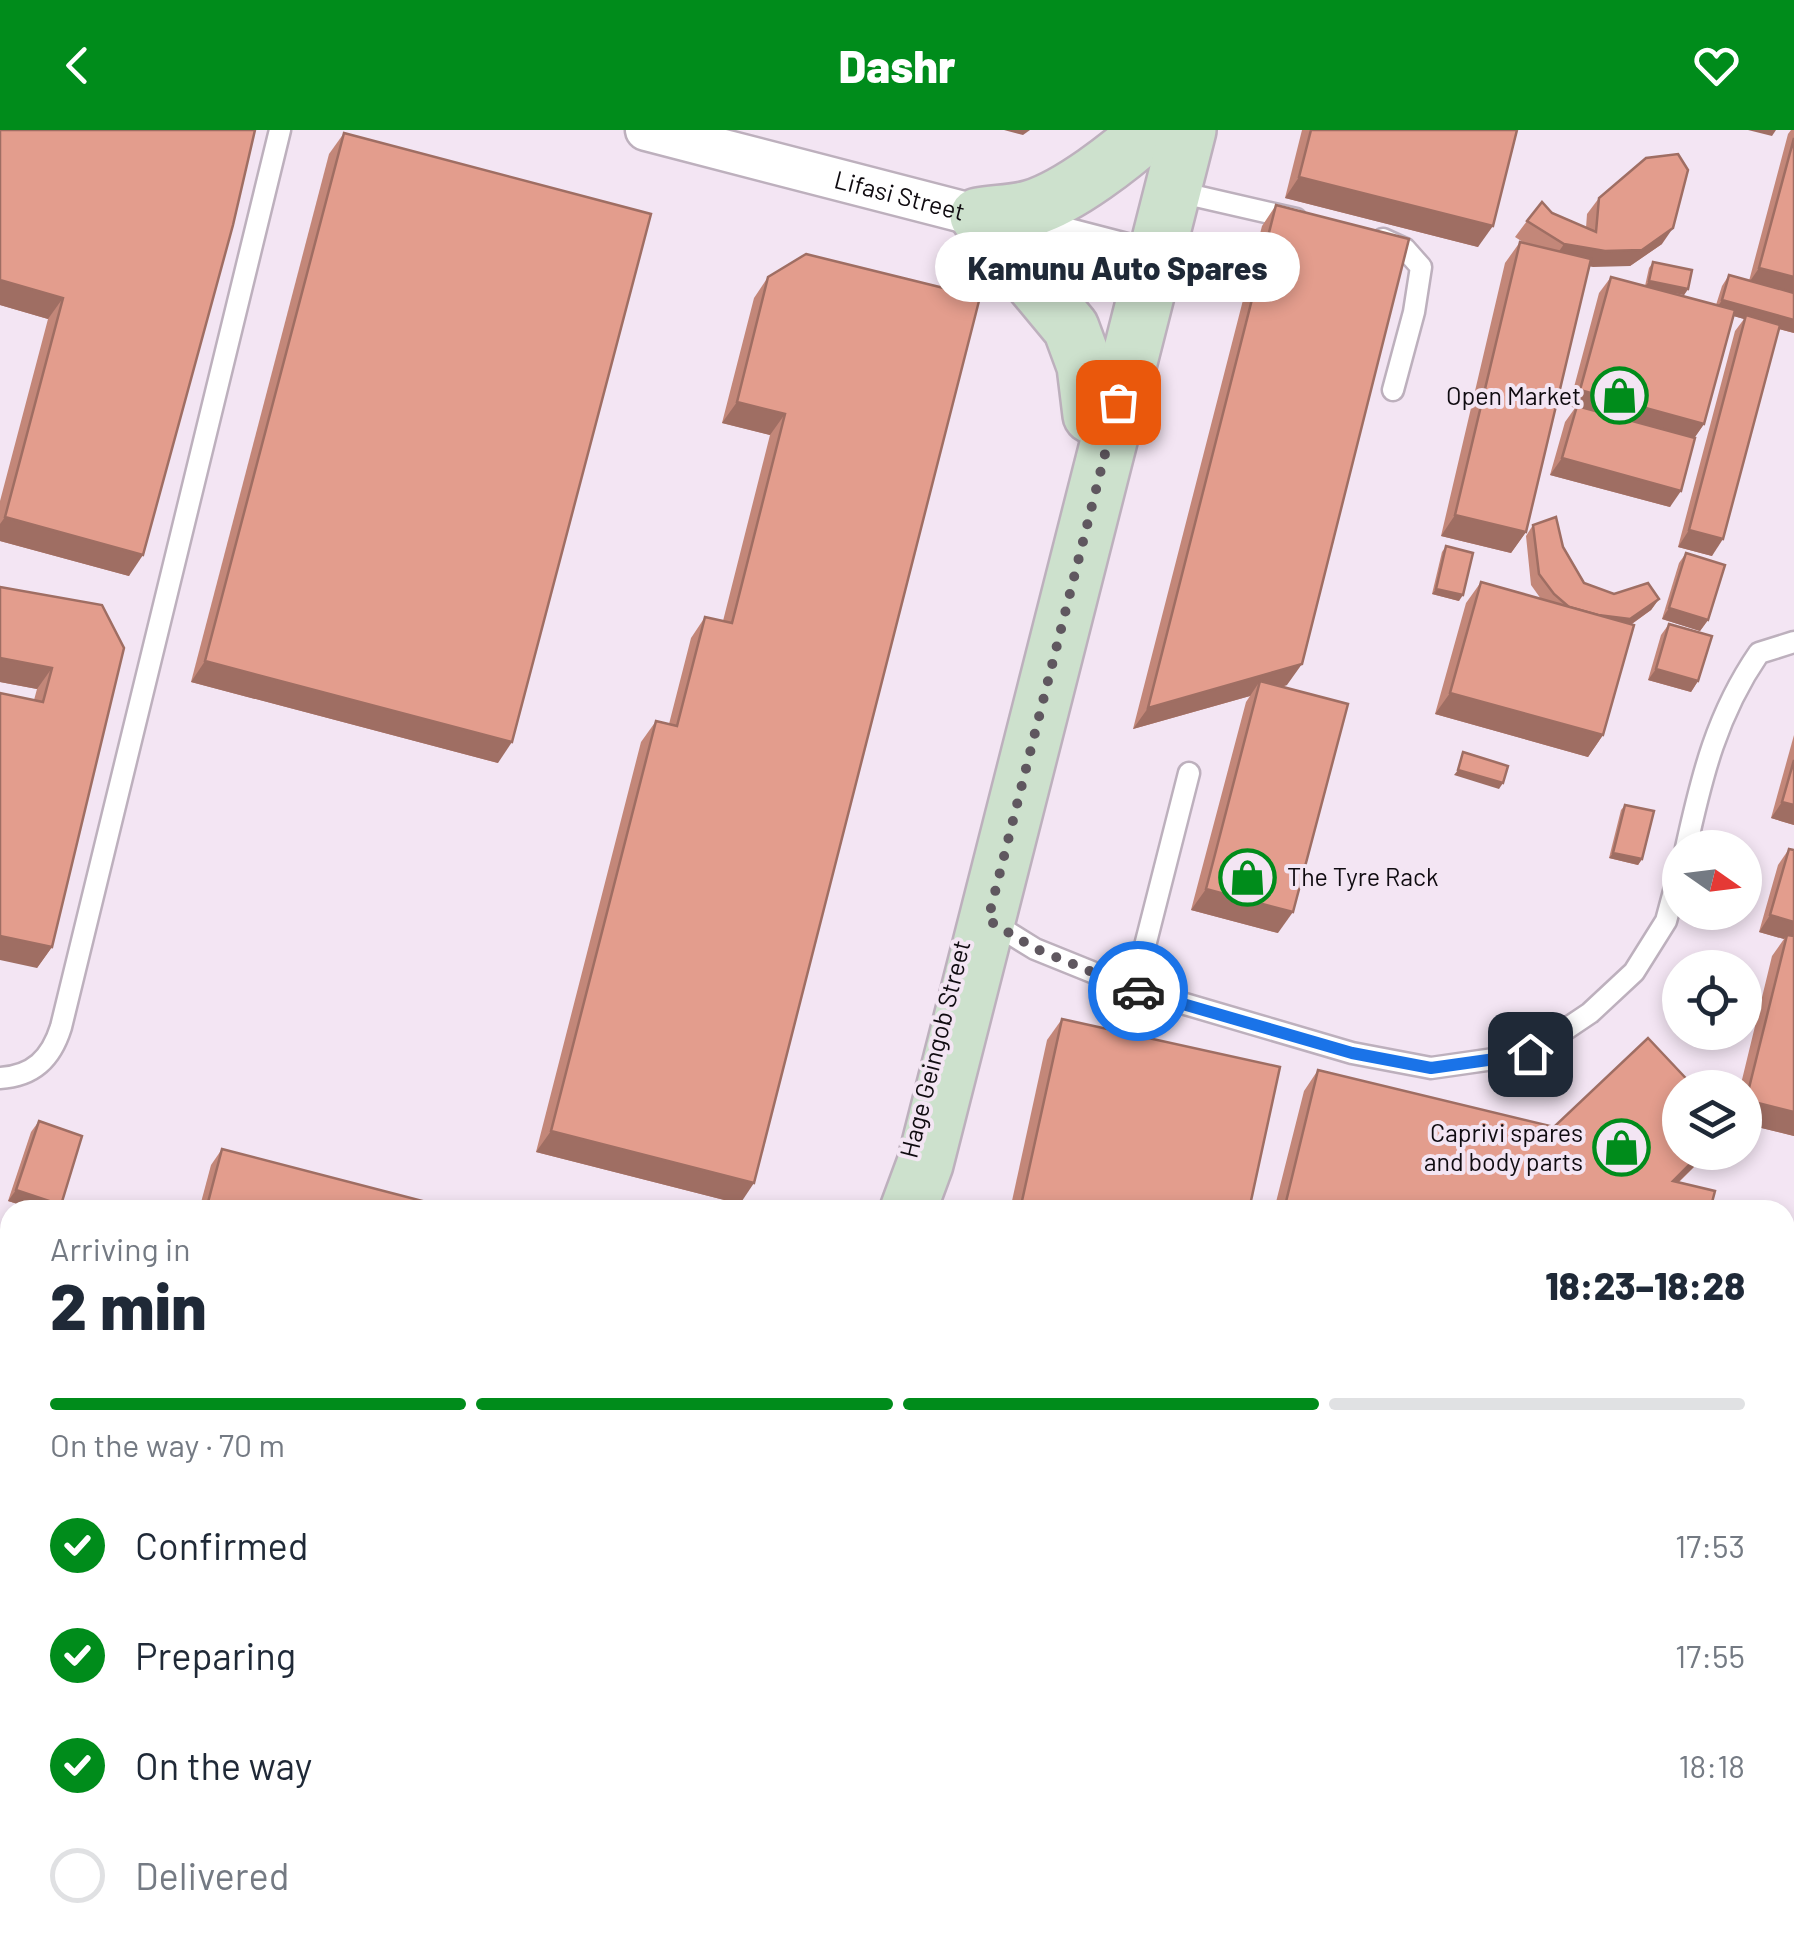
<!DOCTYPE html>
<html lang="en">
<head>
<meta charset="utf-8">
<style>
	body { margin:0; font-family:Barlow,sans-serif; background:#f6f6f7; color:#1f2937; height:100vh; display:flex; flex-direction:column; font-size:38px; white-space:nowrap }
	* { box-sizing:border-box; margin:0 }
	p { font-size:32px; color:#747a83 }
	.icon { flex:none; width:55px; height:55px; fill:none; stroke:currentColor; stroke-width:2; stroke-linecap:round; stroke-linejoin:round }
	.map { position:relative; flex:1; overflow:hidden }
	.sheet { position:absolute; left:0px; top:1070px; width:1795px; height:752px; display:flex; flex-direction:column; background:#fff; border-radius:30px 30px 0 0; box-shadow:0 5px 15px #0003 }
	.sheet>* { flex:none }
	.needle { width:65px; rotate:104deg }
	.controls { position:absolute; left:1662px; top:700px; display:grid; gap:20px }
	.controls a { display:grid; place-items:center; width:100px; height:100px; border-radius:50%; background:#fff; box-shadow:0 5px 15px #0003; font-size:50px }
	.pin { position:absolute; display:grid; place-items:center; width:85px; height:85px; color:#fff; margin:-42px; border-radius:20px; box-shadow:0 5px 15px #0006 }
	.courier { position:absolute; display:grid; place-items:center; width:100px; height:100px; margin:-50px; border:8px solid #1a73e8; border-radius:50%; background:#fff; color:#222; box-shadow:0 2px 12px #0007 }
	.bubble { position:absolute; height:70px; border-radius:35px; background:#fff; box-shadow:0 5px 15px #0003; font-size:32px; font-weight:800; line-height:70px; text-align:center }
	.headline em { font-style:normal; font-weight:800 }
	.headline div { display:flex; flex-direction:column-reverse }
	.headline { display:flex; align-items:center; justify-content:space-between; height:170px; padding:0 50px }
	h1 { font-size:65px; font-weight:800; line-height:75px }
	.bar { display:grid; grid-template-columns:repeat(4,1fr); gap:15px 10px; align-content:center; height:120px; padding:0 50px }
	.bar i { height:12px; border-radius:8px; background:#e0e1e3 }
	.bar .selected { background:#008c1b }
	.bar p { grid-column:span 4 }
	ol { padding:0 50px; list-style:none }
	li { display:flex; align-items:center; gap:30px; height:110px }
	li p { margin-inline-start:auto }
	li .icon { padding:10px; border-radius:50%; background:#008c1b; color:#fff; stroke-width:4 }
	li:last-child { color:#747a83 }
	li i { width:55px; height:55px; border:5px solid #e0e1e3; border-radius:50% }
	header { display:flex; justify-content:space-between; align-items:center; height:130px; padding:0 50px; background:#008c1b; color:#fff; font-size:45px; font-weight:800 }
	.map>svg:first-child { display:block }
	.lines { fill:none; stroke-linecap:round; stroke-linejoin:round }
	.lane-casing { stroke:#bdb0bd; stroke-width:25 }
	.street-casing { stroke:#bdb0bd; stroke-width:45 }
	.secondary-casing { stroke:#bdb0bd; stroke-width:60 }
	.lane { stroke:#fff; stroke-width:20 }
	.street { stroke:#fff; stroke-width:40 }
	.secondary { stroke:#cde1cd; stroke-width:55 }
	.wall { fill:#c38779 }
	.shaded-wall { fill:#9f6e63 }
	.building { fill:#e39d8d; stroke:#9f6e63; stroke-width:2.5 }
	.done { stroke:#5f575f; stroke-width:10; stroke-dasharray:0 18 }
	.route { stroke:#1a73e8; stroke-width:12 }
	.labels { text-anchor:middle; stroke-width:8; stroke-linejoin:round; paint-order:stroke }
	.street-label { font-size:25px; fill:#0f0b10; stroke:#f3e5f3 }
	.poi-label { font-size:25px; fill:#0f0b10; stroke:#f3e5f3; text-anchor:end }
</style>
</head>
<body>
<header><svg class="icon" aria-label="back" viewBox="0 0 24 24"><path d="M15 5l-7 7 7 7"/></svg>Dashr<svg class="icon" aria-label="heart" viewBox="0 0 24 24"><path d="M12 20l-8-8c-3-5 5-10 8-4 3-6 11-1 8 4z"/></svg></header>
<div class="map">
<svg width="1794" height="1821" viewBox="0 0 1794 1821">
	<rect width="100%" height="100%" fill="#f3e5f3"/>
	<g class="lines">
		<defs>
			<g id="lane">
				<path d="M 1174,61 L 1296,89"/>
				<path d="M 1383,109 L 1405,119 L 1421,137 L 1414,182 L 1393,260"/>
				<path d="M 1686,718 C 1702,645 1717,584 1759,523 L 1794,512"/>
				<path d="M 990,791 L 1035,819 L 1134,859 L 1352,923 L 1431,938 L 1529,924 L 1590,883 L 1634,842 L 1666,791 L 1680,739"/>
				<path d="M 1134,859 L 1189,643"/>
				<path d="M 0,948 C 33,946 51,929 61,897 L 280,0"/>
			</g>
			<g id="street">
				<path id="s1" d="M 646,0 L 1153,131"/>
				<path d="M 244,1821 L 247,1812"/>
			</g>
			<g id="secondary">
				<path d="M 1091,285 L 1085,236 L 1071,198 L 978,86 C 995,83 1016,83 1032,78 C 1070,66 1121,26 1150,0"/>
				<path d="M 908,1080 L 925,1034 L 1188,0"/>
				<path d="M 712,1821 L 714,1812"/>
			</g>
		</defs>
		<use href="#lane" class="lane-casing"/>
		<use href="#street" class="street-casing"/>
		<use href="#secondary" class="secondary-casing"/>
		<use href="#lane" class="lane"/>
		<use href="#street" class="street"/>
		<use href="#secondary" class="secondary"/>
	</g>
	<g class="wall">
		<path d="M 255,0 L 129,446 L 0,411 L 0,371 L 48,189 L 0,175 Z"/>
		<path d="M 1302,0 L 1517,0 L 1478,117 L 1285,68 Z"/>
		<path d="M 1791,0 L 1794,0 L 1794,203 L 1779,199 L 1712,426 L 1678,417 L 1735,201 L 1744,189 L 1734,186 L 1704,294 L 1694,308 L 1670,377 L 1550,345 L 1565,292 L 1575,278 L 1569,276 L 1599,163 L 1611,147 L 1645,156 L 1649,138 L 1653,132 L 1688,159 L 1684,165 L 1659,160 L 1716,175 L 1722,156 L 1729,145 L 1749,151 L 1788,4 Z"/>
		<path d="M 344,3 L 498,633 L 191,552 L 329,24 Z"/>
		<path d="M 1599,68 L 1662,114 L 1630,136 L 1589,136 L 1526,402 L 1511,423 L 1441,406 L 1505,133 L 1520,112 L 1526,114 L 1515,107 L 1527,91 L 1552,83 L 1586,98 L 1587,84 Z"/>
		<path d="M 1276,75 L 1287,555 L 1281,557 L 1278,803 L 1191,780 L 1246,572 L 1250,566 L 1133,599 L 1262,96 Z"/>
		<path d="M 806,124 L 740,1074 L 536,1022 L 641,612 L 656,591 L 669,594 L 691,508 L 705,487 L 723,491 L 770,305 L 722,293 L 754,168 L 768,147 Z"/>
		<path d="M 1533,395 L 1563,417 L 1584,453 L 1614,464 L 1659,469 L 1651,480 L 1632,494 L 1603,605 L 1588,627 L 1435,584 L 1466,473 L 1481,452 L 1541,469 L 1531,455 L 1526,406 Z"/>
		<path d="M 1446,416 L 1459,471 L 1432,464 L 1442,422 Z"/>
		<path d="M 1686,423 L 1708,490 L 1700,501 L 1662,489 L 1679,433 Z"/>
		<path d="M 0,457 L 102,475 L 52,817 L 37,838 L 34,570 L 37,559 L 0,552 Z"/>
		<path d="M 1669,494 L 1698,551 L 1691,562 L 1648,550 L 1661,505 Z"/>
		<path d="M 1794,605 L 1794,695 L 1771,688 Z"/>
		<path d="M 1625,675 L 1642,729 L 1638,735 L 1609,728 L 1621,680 Z"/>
		<path d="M 1789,719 L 1794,720 L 1794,1006 L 1745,994 L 1745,958 L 1740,958 L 1772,826 L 1784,809 L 1759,802 L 1778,735 Z"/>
		<path d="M 1062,889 L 1249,1080 L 1010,1080 L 1047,910 Z"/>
		<path d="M 1318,940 L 1554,997 L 1680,1022 L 1709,1022 L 1679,1052 L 1710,1080 L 1274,1080 L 1304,961 Z"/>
		<path d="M 39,991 L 61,1075 L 57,1080 L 37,1080 L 8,1071 L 31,1002 Z"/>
		<path d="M 222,1019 L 457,1080 L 199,1080 L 211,1035 Z"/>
		<path d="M 10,1452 L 10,1612 L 0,1609 L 0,1491 Z"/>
		<path d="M 10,1705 L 10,1763 L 0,1761 L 0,1744 Z"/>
		<path d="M 10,1766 L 10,1812 L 85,1814 L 0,1821 L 0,1781 Z"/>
		<path d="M 1068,1812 L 1202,1812 L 1200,1821 L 1065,1821 Z"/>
	</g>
	<g class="shaded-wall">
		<path d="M 1004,0 L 1030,0 L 1023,5 Z"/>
		<path d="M 1748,0 L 1776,0 L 1772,6 Z"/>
		<path d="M 1299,47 L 1493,96 L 1478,117 L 1285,68 Z"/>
		<path d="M 1673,98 L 1662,114 L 1630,136 L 1593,137 L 1553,130 L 1564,114 Z"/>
		<path d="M 1759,138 L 1794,147 L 1794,166 L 1748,154 Z"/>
		<path d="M 0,150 L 63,168 L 48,189 L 0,175 Z"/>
		<path d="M 1649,151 L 1688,159 L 1684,165 L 1645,157 Z"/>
		<path d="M 1722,170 L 1794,190 L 1794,203 L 1745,190 L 1746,185 L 1744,189 L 1715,181 Z"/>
		<path d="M 1580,260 L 1704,294 L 1693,310 L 1569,276 Z"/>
		<path d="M 737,272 L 785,284 L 770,305 L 722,293 Z"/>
		<path d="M 1562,328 L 1681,361 L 1670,377 L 1550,345 Z"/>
		<path d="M 1455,385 L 1526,402 L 1511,423 L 1441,406 Z"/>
		<path d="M 5,387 L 143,425 L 129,446 L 0,411 L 0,394 Z"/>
		<path d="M 1689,400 L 1723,409 L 1712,426 L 1678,417 Z"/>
		<path d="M 1436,459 L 1463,465 L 1459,471 L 1432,464 Z"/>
		<path d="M 1659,469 L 1651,480 L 1623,500 L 1567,492 Z"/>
		<path d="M 1669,478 L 1708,490 L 1700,501 L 1662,489 Z"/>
		<path d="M 0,528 L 52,538 L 37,559 L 0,552 Z"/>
		<path d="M 205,531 L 512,612 L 498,633 L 191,552 Z"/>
		<path d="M 1302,534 L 1287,555 L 1257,564 L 1260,551 L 1250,566 L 1133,599 L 1148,578 Z"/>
		<path d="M 1656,539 L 1698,551 L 1691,562 L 1648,550 Z"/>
		<path d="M 1450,563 L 1603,605 L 1588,627 L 1435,584 Z"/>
		<path d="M 1458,640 L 1503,653 L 1499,659 L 1454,645 Z"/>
		<path d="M 1782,672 L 1794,675 L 1794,695 L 1771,688 Z"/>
		<path d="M 1613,723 L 1642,729 L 1638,735 L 1609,728 Z"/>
		<path d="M 1206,759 L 1293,782 L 1278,803 L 1191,780 Z"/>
		<path d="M 1770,785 L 1794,792 L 1794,812 L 1787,805 L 1784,809 L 1759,802 Z"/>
		<path d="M 0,806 L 52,817 L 37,838 L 0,830 Z"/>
		<path d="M 1746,970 L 1794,982 L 1794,1006 L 1745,994 L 1745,972 Z"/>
		<path d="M 551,1001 L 754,1053 L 740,1074 L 536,1022 Z"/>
		<path d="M 1702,1022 L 1709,1022 L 1658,1072 L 1673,1051 Z"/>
		<path d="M 16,1060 L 61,1075 L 57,1080 L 37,1080 L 8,1071 Z"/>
		<path d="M 0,1585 L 10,1587 L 10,1612 L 0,1609 Z"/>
		<path d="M 8,1744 L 10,1744 L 10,1763 L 0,1761 L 0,1755 Z"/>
		<path d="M 416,1812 L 492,1812 L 526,1821 L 450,1821 Z"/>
	</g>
	<g class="building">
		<path d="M 0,0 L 255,0 L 233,95 L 143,425 L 5,387 L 63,168 L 0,150 Z"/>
		<path d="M 1311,0 L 1517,0 L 1493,96 L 1299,47 Z"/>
		<path d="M 344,3 L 651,84 L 512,612 L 205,531 Z"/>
		<path d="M 1794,8 L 1794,147 L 1759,138 Z"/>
		<path d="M 1678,24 L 1688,40 L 1673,98 L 1642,120 L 1605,121 L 1564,114 L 1527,91 L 1542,72 L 1552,83 L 1596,102 L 1599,68 L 1646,28 Z"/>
		<path d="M 1276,75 L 1409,109 L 1302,534 L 1148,578 Z"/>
		<path d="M 1520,112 L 1591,129 L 1526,402 L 1455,385 Z"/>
		<path d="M 806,124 L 980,167 L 754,1053 L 551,1001 L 656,591 L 677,596 L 705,487 L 732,493 L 785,284 L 737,272 L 768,147 Z"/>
		<path d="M 1653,132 L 1692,140 L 1688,159 L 1649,151 Z"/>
		<path d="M 1729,145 L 1794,163 L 1794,190 L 1722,170 Z"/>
		<path d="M 1611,147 L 1735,180 L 1704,294 L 1580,260 Z"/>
		<path d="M 1746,185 L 1780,195 L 1723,409 L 1689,400 Z"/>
		<path d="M 1577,276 L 1695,308 L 1681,361 L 1562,328 Z"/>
		<path d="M 1556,387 L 1563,417 L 1584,453 L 1614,464 L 1648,453 L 1659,469 L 1630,489 L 1598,485 L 1569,477 L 1554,464 L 1539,444 L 1533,395 Z"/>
		<path d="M 1446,416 L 1473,423 L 1463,465 L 1436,459 Z"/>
		<path d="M 1686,423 L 1725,435 L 1708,490 L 1669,478 Z"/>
		<path d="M 1481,452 L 1634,495 L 1603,605 L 1450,563 Z"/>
		<path d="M 0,457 L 102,475 L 124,518 L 52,817 L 0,806 L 0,563 L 43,572 L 52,538 L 0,528 Z"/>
		<path d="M 1669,494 L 1712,506 L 1698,551 L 1656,539 Z"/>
		<path d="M 1260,551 L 1348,574 L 1293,782 L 1206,759 Z"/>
		<path d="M 1463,622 L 1508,636 L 1503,653 L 1458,640 Z"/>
		<path d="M 1794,630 L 1794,675 L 1782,672 Z"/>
		<path d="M 1625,675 L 1654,681 L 1642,729 L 1613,723 Z"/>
		<path d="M 1789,719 L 1794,720 L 1794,792 L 1770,785 Z"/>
		<path d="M 1787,805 L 1794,806 L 1794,982 L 1746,970 Z"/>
		<path d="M 1062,889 L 1280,937 L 1249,1080 L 1020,1080 Z"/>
		<path d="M 1648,908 L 1695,958 L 1680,958 L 1680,1022 L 1702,1022 L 1673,1051 L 1715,1061 L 1710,1080 L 1284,1080 L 1318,940 L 1554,997 Z"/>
		<path d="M 39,991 L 82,1006 L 61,1075 L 16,1060 Z"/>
		<path d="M 222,1019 L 457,1080 L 206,1080 Z"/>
		<path d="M 10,1488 L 10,1587 L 0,1585 L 0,1526 Z"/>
		<path d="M 10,1772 L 10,1812 L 86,1812 L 85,1814 L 116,1821 L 0,1821 Z"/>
		<path d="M 492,1812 L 541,1812 L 538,1821 L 526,1821 Z"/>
		<path d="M 1075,1812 L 1202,1812 L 1200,1821 L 1073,1821 Z"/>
	</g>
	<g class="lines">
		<path class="done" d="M 1118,272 L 988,790 L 1034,818 L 1138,861"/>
		<path class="route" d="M 1138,861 L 1352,923 L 1431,938 L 1530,924"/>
	</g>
	<defs>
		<symbol id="shop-ring" viewBox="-11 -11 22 22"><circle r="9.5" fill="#f3e5f3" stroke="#008c1b" stroke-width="1.5"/><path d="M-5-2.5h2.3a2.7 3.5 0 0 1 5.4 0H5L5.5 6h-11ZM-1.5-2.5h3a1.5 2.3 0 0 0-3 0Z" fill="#008c1b"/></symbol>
	</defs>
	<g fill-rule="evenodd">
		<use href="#shop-ring" x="1588" y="234" width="63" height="63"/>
		<use href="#shop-ring" x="1216" y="716" width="63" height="63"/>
		<use href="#shop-ring" x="1590" y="986" width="63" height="63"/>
	</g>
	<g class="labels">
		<g class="street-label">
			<text dy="9" stroke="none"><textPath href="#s1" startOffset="262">Lifasi Street</textPath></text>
			<text transform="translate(935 919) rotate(-76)" y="9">Hage Geingob Street</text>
		</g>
		<g class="poi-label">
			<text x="1581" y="275">Open Market</text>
			<text x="1287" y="756" text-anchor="start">The Tyre Rack</text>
			<text x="1583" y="1012">Caprivi spares<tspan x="1583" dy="29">and body parts</tspan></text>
		</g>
	</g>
</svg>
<div class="controls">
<a><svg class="needle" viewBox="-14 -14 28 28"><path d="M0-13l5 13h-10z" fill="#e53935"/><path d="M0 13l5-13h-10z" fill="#747a83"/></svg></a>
<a><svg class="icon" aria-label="locate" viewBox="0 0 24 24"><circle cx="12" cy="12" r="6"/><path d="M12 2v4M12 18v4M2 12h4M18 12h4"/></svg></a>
<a><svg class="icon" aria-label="layers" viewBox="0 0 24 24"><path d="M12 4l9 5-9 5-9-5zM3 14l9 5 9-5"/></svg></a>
</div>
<div class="pin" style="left:1118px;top:272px;background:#ea580c"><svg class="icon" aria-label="bag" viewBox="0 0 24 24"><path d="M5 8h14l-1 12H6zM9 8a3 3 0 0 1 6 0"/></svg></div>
<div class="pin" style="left:1530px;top:924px;background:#1f2937"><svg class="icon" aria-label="home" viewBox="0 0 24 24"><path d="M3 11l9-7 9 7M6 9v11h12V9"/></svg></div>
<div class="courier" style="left:1138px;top:861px"><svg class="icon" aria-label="car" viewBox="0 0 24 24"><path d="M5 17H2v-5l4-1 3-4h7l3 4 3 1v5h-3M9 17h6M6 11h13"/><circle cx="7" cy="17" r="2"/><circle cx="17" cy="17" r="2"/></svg></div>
<div class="bubble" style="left:935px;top:102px;width:365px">Kamunu Auto Spares</div>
<section class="sheet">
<div class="headline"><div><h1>2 min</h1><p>Arriving in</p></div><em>18:23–18:28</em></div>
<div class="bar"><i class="selected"></i><i class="selected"></i><i class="selected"></i><i></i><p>On the way · 70 m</p></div>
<ol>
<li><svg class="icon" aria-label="check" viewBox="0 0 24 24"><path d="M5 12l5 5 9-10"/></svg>Confirmed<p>17:53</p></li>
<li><svg class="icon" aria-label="check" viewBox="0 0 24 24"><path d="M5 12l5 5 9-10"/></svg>Preparing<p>17:55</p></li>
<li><svg class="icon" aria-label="check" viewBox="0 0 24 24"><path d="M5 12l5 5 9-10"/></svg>On the way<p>18:18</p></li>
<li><i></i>Delivered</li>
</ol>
</section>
</div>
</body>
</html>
